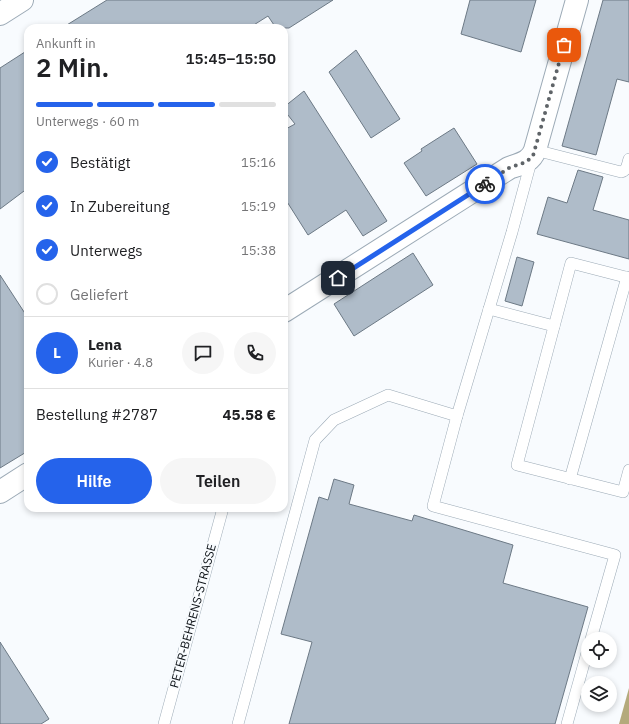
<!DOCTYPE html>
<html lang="de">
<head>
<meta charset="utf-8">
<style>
	body { margin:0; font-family:"IBM Plex Sans",sans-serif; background:#f6f6f6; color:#202124; height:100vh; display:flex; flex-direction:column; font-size:15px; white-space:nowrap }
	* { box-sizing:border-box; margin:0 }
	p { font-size:13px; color:#757577 }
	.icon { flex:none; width:22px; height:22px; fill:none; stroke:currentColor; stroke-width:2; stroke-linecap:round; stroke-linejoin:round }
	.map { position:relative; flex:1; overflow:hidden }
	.side { position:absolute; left:24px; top:24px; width:264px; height:488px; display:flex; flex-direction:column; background:#fff; border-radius:12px; box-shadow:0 2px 6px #0003 }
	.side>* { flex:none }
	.tools { position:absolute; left:581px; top:632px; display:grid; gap:8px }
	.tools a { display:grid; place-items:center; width:36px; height:36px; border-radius:50%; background:#fff; box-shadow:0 2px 6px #0003; font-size:20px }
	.pin { position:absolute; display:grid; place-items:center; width:34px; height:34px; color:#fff; margin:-17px; border-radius:8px; box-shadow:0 2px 6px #0006 }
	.courier { position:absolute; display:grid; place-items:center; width:40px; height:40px; margin:-20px; border:3px solid #2563eb; border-radius:50%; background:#fff; color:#222; box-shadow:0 1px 5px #0007 }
	.summary em { font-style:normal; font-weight:600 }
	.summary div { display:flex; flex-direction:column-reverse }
	.summary { display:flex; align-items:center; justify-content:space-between; height:68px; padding:0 12px }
	h1 { font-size:26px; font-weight:600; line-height:30px }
	.bar { display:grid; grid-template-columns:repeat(4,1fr); gap:6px 4px; align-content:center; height:48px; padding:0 12px }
	.bar i { height:5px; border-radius:3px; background:#e0e0e0 }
	.bar .on { background:#2563eb }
	.bar p { grid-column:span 4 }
	.line { display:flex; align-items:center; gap:10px; padding:0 12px; border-top:1px solid #e0e0e0 }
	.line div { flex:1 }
	.round { display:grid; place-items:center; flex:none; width:42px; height:42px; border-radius:21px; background:#f6f6f6 }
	ol { padding:0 12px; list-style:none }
	li { display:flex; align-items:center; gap:12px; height:44px }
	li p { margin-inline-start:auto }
	li .icon { padding:4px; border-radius:50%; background:#2563eb; color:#fff; stroke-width:4 }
	li:last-child { color:#757577 }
	li i { width:22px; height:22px; border:2px solid #e0e0e0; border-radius:50% }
	.cta { display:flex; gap:8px; margin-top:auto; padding:8px 12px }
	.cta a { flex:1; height:46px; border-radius:24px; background:#2563eb; color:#fff; font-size:16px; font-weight:600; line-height:46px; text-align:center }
	.cta a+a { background:#f6f6f6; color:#202124 }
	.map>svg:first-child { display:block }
	.water { fill:#b4aa7c }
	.building { fill:#afbcc9; stroke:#6c7985 }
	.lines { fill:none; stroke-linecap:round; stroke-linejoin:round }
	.lane-casing { stroke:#9caab6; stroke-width:12 }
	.street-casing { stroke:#9caab6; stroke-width:24 }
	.lane { stroke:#fff; stroke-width:11 }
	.street { stroke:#fff; stroke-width:22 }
	.done { stroke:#5f6468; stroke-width:4; stroke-dasharray:0 7.2 }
	.route { stroke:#2563eb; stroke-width:5 }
	.labels { text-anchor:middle; stroke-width:3.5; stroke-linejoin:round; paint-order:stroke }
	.street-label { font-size:12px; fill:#0d1217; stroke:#f8fbfe }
</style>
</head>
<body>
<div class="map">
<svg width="629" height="724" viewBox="0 0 629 724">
	<rect width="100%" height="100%" fill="#f8fbfe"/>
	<path class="water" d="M 629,688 L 629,724 L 619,724 Z"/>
	<g class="building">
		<path d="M 107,0 L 333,0 L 289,28 L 276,28 L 268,16 L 249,28 L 62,28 Z"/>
		<path d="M 470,0 L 536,0 L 521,52 L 461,34 Z"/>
		<path d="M 603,0 L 629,0 L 629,82 L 617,79 L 596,155 L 562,146 Z"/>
		<path d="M 28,50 L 28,188 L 0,209 L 0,68 Z"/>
		<path d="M 356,50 L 400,119 L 371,138 L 329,72 Z"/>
		<path d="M 304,91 L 387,221 L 363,236 L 346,210 L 308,235 L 284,197 L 284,130 L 295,124 L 284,110 L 284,107 Z"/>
		<path d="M 454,128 L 477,164 L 426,196 L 404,163 L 422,151 L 421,149 Z"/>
		<path d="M 578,170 L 603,177 L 593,210 L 629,220 L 629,259 L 537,234 L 548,197 L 567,203 Z"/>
		<path d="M 413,253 L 433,285 L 354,336 L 334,304 Z"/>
		<path d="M 517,257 L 534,262 L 522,306 L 505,301 Z"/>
		<path d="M 0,275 L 28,318 L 28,451 L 0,468 Z"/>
		<path d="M 334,479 L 354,485 L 349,504 L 412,521 L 414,515 L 513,545 L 503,583 L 588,607 L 555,724 L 289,724 L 312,642 L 281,634 L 319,497 L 328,500 Z"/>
		<path d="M 0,642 L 49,719 L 41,724 L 0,724 Z"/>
	</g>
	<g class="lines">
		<defs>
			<g id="lane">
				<path d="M 535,150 L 621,172 C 627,171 627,165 629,159"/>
				<path d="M 629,278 L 571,263 L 517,465 L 623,492 L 629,470"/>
				<path d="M 489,309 L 554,326"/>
				<path d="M 457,416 L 433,506 L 615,555 L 591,639"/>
				<path d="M 570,479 L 627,277"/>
				<path d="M 164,724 L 223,508"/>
				<path d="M 238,724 L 315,440 L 334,420 L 388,395 L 457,416 L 512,232 L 532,158"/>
				<path d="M 567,724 L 588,649"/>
			</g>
			<g id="street">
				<path d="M 0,14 L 22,0"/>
				<path d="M 284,311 L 509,168 C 520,164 531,162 535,150 L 577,0"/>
				<path d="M 0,492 L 28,474"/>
			</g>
		</defs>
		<use href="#lane" class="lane-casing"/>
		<use href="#street" class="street-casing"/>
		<use href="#lane" class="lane"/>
		<use href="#street" class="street"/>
	</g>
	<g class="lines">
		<path class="done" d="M 485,184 L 509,168 L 526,162 L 533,156 L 564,45"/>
		<path class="route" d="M 338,278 L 485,184"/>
	</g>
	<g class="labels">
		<g class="street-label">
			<text transform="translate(193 616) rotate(-75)" y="4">PETER-BEHRENS-STRASSE</text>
		</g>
	</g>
</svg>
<div class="tools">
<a><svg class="icon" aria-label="locate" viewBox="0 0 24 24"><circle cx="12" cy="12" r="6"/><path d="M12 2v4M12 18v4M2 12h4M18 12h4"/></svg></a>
<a><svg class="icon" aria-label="layers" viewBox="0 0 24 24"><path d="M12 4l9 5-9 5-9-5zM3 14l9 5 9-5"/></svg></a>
</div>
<div class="pin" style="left:564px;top:45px;background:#ea580c"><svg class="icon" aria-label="bag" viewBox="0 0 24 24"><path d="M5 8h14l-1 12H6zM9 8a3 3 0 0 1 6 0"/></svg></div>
<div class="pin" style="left:338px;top:278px;background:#1f2937"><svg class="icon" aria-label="home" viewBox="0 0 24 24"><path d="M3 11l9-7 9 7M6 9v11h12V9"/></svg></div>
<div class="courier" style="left:485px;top:184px"><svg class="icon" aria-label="bike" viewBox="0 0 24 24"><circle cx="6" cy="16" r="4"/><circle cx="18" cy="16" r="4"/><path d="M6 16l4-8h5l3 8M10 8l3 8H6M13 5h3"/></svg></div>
<section class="side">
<div class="summary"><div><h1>2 Min.</h1><p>Ankunft in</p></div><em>15:45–15:50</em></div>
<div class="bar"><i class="on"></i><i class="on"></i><i class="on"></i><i></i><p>Unterwegs · 60 m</p></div>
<ol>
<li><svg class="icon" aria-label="check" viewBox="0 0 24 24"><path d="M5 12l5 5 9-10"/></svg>Bestätigt<p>15:16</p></li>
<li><svg class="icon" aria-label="check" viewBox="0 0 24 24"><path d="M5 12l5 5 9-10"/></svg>In Zubereitung<p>15:19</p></li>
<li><svg class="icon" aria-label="check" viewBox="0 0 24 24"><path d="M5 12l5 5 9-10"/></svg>Unterwegs<p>15:38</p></li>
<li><i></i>Geliefert</li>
</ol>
<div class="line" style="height:72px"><b class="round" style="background:#2563eb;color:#fff">L</b><div><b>Lena</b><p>Kurier · 4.8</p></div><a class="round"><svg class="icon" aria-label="chat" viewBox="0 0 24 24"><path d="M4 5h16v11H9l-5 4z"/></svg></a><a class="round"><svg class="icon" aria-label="phone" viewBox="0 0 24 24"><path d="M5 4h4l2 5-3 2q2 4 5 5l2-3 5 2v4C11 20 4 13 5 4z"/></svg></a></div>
<div class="line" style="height:52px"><div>Bestellung #2787</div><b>45.58 €</b></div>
<div class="cta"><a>Hilfe</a><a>Teilen</a></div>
</section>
</div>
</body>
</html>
